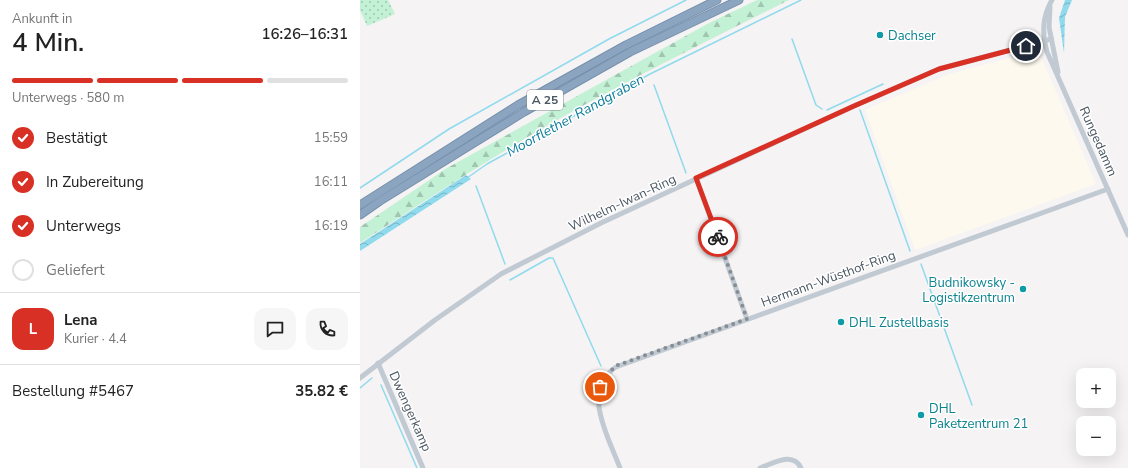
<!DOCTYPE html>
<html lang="de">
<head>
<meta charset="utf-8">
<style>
	body { margin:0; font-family:"Nunito Sans",sans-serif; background:#f6f6f6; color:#222; height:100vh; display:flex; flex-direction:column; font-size:15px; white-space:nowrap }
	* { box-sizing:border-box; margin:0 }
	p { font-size:13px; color:#767676 }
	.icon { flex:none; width:22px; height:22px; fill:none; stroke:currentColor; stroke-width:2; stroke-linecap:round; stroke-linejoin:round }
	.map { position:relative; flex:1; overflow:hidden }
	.side { display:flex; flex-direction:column; background:#fff; width:360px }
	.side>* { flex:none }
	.buttons { position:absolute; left:716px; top:368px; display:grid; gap:8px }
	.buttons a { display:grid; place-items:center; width:40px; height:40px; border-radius:8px; background:#fff; box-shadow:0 4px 16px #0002; font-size:20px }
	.pin { position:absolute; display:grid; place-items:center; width:34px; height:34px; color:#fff; margin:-17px; border:2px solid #fff; border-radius:50%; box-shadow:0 1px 4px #0007 }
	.courier { position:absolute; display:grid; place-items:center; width:40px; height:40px; margin:-20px; border:3px solid #d93025; border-radius:50%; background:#fff; color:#222; box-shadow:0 1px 5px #0007 }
	.summary em { font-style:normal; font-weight:600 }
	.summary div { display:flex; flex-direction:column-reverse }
	.summary { display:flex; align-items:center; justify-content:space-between; height:68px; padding:0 12px }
	h1 { font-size:26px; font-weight:600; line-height:30px }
	.bar { display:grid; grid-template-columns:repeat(4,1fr); gap:6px 4px; align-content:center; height:48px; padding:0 12px }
	.bar i { height:5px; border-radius:3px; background:#e0e0e0 }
	.bar .current { background:#d93025 }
	.bar p { grid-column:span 4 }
	.line { display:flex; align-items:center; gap:10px; padding:0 12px; border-top:1px solid #e0e0e0 }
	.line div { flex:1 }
	.round { display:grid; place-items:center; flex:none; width:42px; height:42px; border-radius:12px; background:#f6f6f6 }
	ol { padding:0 12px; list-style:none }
	li { display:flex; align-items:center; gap:12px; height:44px }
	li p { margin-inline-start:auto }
	li .icon { padding:4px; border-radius:50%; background:#d93025; color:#fff; stroke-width:4 }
	li:last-child { color:#767676 }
	li i { width:22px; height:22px; border:2px solid #e0e0e0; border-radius:50% }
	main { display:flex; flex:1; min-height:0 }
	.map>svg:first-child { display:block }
	.commercial { fill:#fdf9ef }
	.grass { fill:url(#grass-dots) }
	.forest { fill:url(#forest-firs) }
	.water { fill:url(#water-waves) }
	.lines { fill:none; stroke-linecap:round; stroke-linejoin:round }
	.stream { stroke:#90daee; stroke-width:1.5 }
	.highway-casing { stroke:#7690ad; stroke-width:9 }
	.minor { stroke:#c1cad2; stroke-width:5 }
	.highway { stroke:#8ba5c1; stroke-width:7 }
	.done { stroke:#868d94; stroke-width:4; stroke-dasharray:0 7.2 }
	.route { stroke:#d93025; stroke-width:5 }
	.culture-dot { fill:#0f9aa8; stroke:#fff; stroke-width:1.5 }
	.labels { text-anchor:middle; stroke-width:3; stroke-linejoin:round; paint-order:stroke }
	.shield { fill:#fff; stroke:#808990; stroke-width:1 }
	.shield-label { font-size:12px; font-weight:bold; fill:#4a5661 }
	.culture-label { font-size:13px; fill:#0d838f; stroke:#fff; text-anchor:start }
	.street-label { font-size:13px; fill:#4a5661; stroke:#fff }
	.water-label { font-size:14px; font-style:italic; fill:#0c7c9b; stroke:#fff }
</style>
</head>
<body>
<main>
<section class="side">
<div class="summary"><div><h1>4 Min.</h1><p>Ankunft in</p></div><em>16:26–16:31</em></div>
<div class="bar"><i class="current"></i><i class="current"></i><i class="current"></i><i></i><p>Unterwegs · 580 m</p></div>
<ol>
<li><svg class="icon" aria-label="check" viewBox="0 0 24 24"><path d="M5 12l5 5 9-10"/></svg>Bestätigt<p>15:59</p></li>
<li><svg class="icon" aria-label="check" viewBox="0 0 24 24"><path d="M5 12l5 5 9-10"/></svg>In Zubereitung<p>16:11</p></li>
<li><svg class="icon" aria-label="check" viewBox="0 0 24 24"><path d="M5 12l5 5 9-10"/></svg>Unterwegs<p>16:19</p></li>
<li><i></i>Geliefert</li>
</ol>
<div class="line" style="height:72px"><b class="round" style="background:#d93025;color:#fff">L</b><div><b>Lena</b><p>Kurier · 4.4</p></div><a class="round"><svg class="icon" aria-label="chat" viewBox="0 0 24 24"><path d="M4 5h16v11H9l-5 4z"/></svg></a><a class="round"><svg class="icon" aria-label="phone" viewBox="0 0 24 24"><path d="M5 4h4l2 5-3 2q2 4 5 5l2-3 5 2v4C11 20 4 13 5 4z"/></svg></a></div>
<div class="line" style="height:52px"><div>Bestellung #5467</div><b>35.82 €</b></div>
</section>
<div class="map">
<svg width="768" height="468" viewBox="0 0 768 468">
	<defs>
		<pattern id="grass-dots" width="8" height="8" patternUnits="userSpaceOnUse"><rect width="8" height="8" fill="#c3f1d5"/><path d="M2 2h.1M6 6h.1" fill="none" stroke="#a0c6b0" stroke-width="1.8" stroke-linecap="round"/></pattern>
		<pattern id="forest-firs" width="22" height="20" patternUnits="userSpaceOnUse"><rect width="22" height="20" fill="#c3f1d5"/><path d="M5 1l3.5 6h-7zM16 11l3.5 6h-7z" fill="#a0c6b0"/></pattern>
		<pattern id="water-waves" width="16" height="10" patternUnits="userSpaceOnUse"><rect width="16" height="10" fill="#90daee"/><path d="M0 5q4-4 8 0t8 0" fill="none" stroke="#78b4c4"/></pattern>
	</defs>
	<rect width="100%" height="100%" fill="#f5f3f3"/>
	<path class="commercial" d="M 675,51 L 679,52 L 736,184 L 555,250 L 505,110 L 586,75 Z"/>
	<path class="grass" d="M 0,0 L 28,0 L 35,14 L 7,26 L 0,10 Z"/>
	<path class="forest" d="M 397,0 L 429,0 C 349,40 268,80 190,124 C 125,161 63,202 0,243 L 0,227 L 87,168 L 349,23 Z"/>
	<g class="water">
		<path d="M 705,0 L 712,0 L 705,17 L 704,53 L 699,18 Z"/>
		<path d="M 106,175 L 111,179 L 0,251 L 0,244 Z"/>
	</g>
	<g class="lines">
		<g class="stream">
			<path d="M 432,39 L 456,105 L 462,109"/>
			<path d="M 294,85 L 326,173"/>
			<path d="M 467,110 L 523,84"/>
			<path d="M 500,110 L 550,251"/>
			<path d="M 107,178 L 127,164 L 290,74 L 441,0"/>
			<path d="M 116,186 L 145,264"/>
			<path d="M 0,188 L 89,129 L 249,39 L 326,0"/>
			<path d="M 561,264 L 612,405"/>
			<path d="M 150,280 L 189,258 L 193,258 L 241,366"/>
			<path d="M 21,385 L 57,468"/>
			<path d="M 0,388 L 12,378"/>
		</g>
		<defs>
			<g id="highway">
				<path d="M 0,205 L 158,105 L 266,45 L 357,0"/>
				<path d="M 0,215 L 20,201 L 164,112 L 270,52 L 379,0"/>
			</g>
		</defs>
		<use href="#highway" class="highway-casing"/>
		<g class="minor">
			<path d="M 692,0 C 682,17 682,33 687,52 L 768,235"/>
			<path d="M 690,7 L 689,27 L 698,72"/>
			<path d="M 336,178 L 387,319"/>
			<path d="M 18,363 L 63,468"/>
			<path d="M 0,378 L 75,320 L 141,274 L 241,223 L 494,106 L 579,69 L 691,39"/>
			<path d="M 260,468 C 249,438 220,390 256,367 L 748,189"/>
			<path d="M 400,468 C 414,463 433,451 441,468"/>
		</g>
		<use href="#highway" class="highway"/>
	</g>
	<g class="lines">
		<path class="done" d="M 240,387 L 248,373 L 258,365 L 387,319 L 358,237"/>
		<path class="route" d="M 358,237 L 336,178 L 494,106 L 579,69 L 666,46"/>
	</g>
	<g class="culture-dot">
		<circle cx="520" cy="35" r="4"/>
		<circle cx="663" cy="289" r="4"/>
		<circle cx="481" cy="322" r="4"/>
		<circle cx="561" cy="415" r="4"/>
	</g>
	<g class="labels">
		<rect class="shield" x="167" y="90" width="36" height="20" rx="3"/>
		<g class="shield-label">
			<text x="185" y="104">A 25</text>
		</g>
		<g class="culture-label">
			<text x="528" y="40">Dachser</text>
			<text x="655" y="287" text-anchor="end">Budnikowsky -<tspan x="655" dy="15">Logistikzentrum</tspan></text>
			<text x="489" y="327">DHL Zustellbasis</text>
			<text x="569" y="413">DHL<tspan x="569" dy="15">Paketzentrum 21</tspan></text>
		</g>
		<g class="street-label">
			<text transform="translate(739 141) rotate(66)" y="5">Rungedamm</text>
			<text transform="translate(262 202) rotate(-25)" y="5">Wilhelm-Iwan-Ring</text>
			<text transform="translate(468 278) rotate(-20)" y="5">Hermann-Wüsthof-Ring</text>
			<text transform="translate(51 411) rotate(66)" y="5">Dwengerkamp</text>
		</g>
		<g class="water-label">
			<text transform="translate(215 115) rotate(-29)" y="5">Moorflether Randgraben</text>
		</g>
	</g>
</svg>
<div class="buttons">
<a>+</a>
<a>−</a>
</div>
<div class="pin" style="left:240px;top:387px;background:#ea580c"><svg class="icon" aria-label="bag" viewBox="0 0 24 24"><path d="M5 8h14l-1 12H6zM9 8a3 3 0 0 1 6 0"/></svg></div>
<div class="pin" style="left:666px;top:46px;background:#1f2937"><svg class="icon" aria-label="home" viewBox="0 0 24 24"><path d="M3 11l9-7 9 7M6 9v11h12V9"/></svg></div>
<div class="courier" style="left:358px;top:237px"><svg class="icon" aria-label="bike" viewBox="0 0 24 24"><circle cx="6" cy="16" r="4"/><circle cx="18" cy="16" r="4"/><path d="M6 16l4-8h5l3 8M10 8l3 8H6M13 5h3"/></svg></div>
</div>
</main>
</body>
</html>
